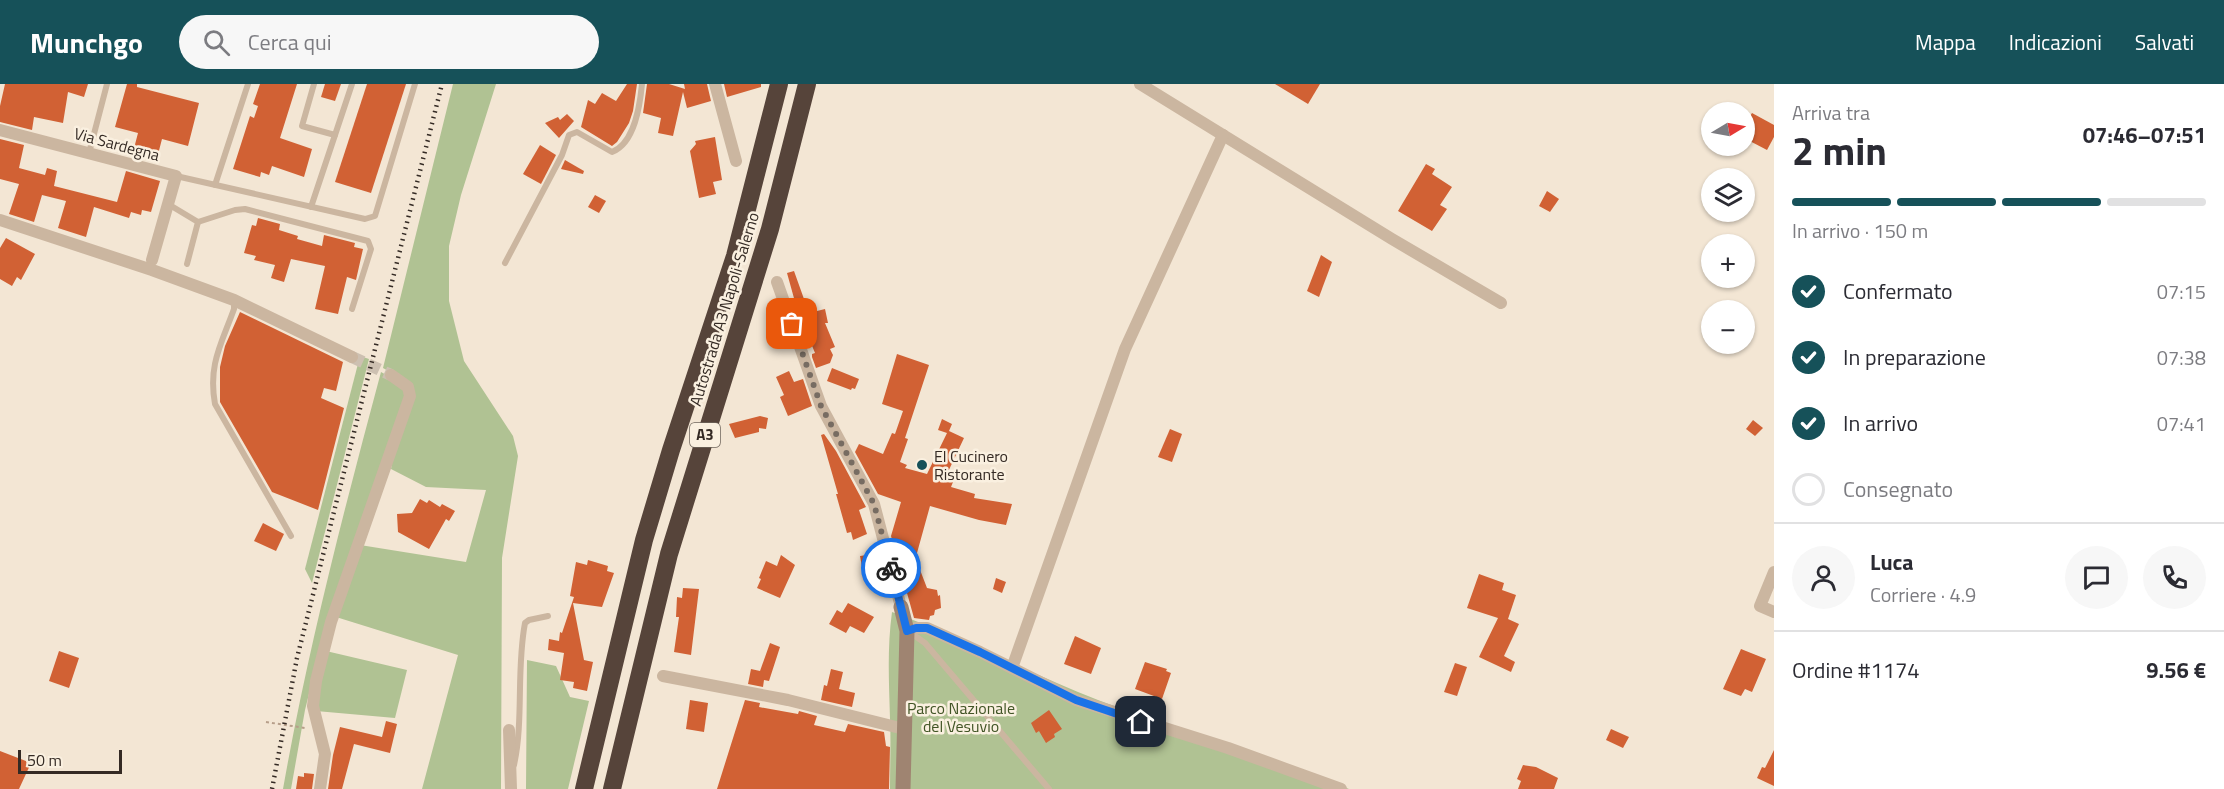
<!DOCTYPE html>
<html lang="it">
<head>
<meta charset="utf-8">
<style>
	body { margin:0; font-family:"Titillium Web",sans-serif; background:#f7f7f7; color:#2b2b33; height:100vh; display:flex; flex-direction:column; font-size:22px; white-space:nowrap }
	* { box-sizing:border-box; margin:0 }
	p { font-size:20px; color:#7c7c81 }
	.icon { flex:none; width:33px; height:33px; fill:none; stroke:currentColor; stroke-width:2; stroke-linecap:round; stroke-linejoin:round }
	.map { position:relative; flex:1; overflow:hidden }
	.panel { display:flex; flex-direction:column; background:#fff; width:450px }
	.panel>* { flex:none }
	.needle { width:39px; rotate:80deg }
	.buttons { position:absolute; left:1701px; top:18px; display:grid; gap:12px }
	.buttons a { display:grid; place-items:center; width:54px; height:54px; border-radius:50%; background:#fff; box-shadow:0 2px 4px #0004; font-size:30px }
	.scale { position:absolute; left:18px; bottom:15px; width:104px; box-sizing:border-box; padding-left:6px; border:3px solid #342a24; border-top:0; font-size:16px; line-height:21px; white-space:nowrap; color:#342a24; -webkit-text-stroke:4px #faf0e0; paint-order:stroke }
	.pin { position:absolute; display:grid; place-items:center; width:51px; height:51px; color:#fff; margin:-26px; border-radius:12px; box-shadow:0 3px 9px #0006 }
	.courier { position:absolute; display:grid; place-items:center; width:60px; height:60px; margin:-30px; border:4px solid #1a73e8; border-radius:50%; background:#fff; color:#222; box-shadow:0 2px 8px #0007 }
	.headline em { font-style:normal; font-weight:700 }
	.headline div { display:flex; flex-direction:column-reverse }
	.headline { display:flex; align-items:center; justify-content:space-between; height:102px; padding:0 18px }
	h1 { font-size:39px; font-weight:700; line-height:45px }
	.bar { display:grid; grid-template-columns:repeat(4,1fr); gap:9px 6px; align-content:center; height:72px; padding:0 18px }
	.bar i { height:8px; border-radius:4px; background:#e1e1e2 }
	.bar .current { background:#165159 }
	.bar p { grid-column:span 4 }
	.line { display:flex; align-items:center; gap:15px; padding:0 18px; border-top:2px solid #e1e1e2 }
	.line div { flex:1 }
	.round { display:grid; place-items:center; flex:none; width:63px; height:63px; border-radius:32px; background:#f7f7f7 }
	ol { padding:0 18px; list-style:none }
	li { display:flex; align-items:center; gap:18px; height:66px }
	li p { margin-inline-start:auto }
	li .icon { padding:6px; border-radius:50%; background:#165159; color:#fff; stroke-width:4 }
	li:last-child { color:#7c7c81 }
	li i { width:33px; height:33px; border:3px solid #e1e1e2; border-radius:50% }
	header { display:flex; align-items:center; gap:36px; box-sizing:border-box; height:84px; padding:0 30px; background:#165159; color:#fff }
	header strong { font-size:28px }
	nav { display:flex; gap:33px; margin-inline-start:auto; font-size:21px }
	.search { width:420px; height:54px; background:#f7f7f7; display:flex; align-items:center; gap:15px; box-sizing:border-box; padding:0 21px; border-radius:33px; color:#7c7c81; font-size:22px }
	main { display:flex; flex:1; min-height:0 }
	.map>svg:first-child { display:block }
	.green { fill:#b0c293 }
	.building { fill:#d16134 }
	.lines { fill:none; stroke-linecap:round; stroke-linejoin:round }
	.street-tunnel { stroke:#cdc0b1; stroke-width:12; stroke-dasharray:12 6; stroke-linecap:butt }
	.path { stroke:#b79f8a; stroke-width:2; stroke-dasharray:3 3; stroke-linecap:butt }
	.lane { stroke:#cbb6a0; stroke-width:6 }
	.street { stroke:#cbb6a0; stroke-width:12 }
	.secondary { stroke:#9f8471; stroke-width:15 }
	.highway { stroke:#56443a; stroke-width:18 }
	.rail { stroke:#342a24; stroke-width:4.5; stroke-dasharray:1.5 4.5; stroke-linecap:butt }
	.done { stroke:#776c62; stroke-width:6; stroke-dasharray:0 10.8 }
	.route { stroke:#1a73e8; stroke-width:8 }
	.poi-dot { fill:#165159; stroke:#faf0e0; stroke-width:2 }
	.labels { text-anchor:middle; stroke-width:5; stroke-linejoin:round; paint-order:stroke }
	.shield { fill:#faf0e0; stroke:#6f655c; stroke-width:1.5 }
	.shield-label { font-size:15px; font-weight:bold; fill:#342a24 }
	.street-label { font-size:16px; fill:#342a24; stroke:#faf0e0 }
	.poi-label { font-size:16px; fill:#342a24; stroke:#faf0e0; text-anchor:start }
	.park-label { font-size:16px; fill:#415425; stroke:#faf0e0 }
</style>
</head>
<body>
<header>
<strong>Munchgo</strong>
<div class="search"><svg class="icon" aria-label="search" viewBox="0 0 24 24"><circle cx="10" cy="10" r="6"/><path d="M15 15l6 6"/></svg>Cerca qui</div>
<nav><a>Mappa</a><a>Indicazioni</a><a>Salvati</a></nav>
</header>
<main>
<div class="map">
<svg width="1774" height="705" viewBox="0 0 1774 705">
	<rect width="100%" height="100%" fill="#f3e6d4"/>
	<g class="green">
		<path d="M 453,0 L 496,0 L 461,111 L 449,162 L 449,217 L 464,277 L 513,352 L 518,372 L 502,474 L 501,705 L 422,705 L 458,571 L 336,533 L 360,461 L 466,478 L 486,406 L 426,403 L 391,385 L 406,297 L 383,284 Z"/>
		<path d="M 360,272 L 369,275 L 312,499 L 305,485 Z"/>
		<path d="M 381,288 L 404,301 L 407,313 L 327,537 L 305,626 L 291,705 L 283,705 C 308,564 344,426 381,288 Z"/>
		<path d="M 892,528 C 962,553 1029,589 1098,616 C 1181,648 1267,671 1349,705 L 890,705 C 890,682 891,658 890,635 C 889,599 887,564 892,528 Z"/>
		<path d="M 326,567 L 407,586 L 395,634 L 316,627 Z"/>
		<path d="M 527,576 L 556,582 L 570,613 L 589,617 L 568,705 L 526,705 Z"/>
	</g>
	<g class="building">
		<path d="M 5,0 L 88,0 L 84,13 L 68,8 L 63,39 L 34,33 L 32,46 L 0,38 L 0,22 Z"/>
		<path d="M 127,0 L 137,0 L 137,3 L 199,19 L 188,62 L 162,55 L 156,78 L 132,72 L 138,49 L 115,43 Z"/>
		<path d="M 260,0 L 297,0 L 280,54 L 312,65 L 304,93 L 272,82 L 269,91 L 261,88 L 260,93 L 233,85 L 250,32 L 254,34 L 258,22 L 253,20 Z"/>
		<path d="M 325,0 L 341,0 L 335,17 L 321,13 Z"/>
		<path d="M 367,0 L 406,0 L 371,109 L 335,98 Z"/>
		<path d="M 627,0 L 637,0 L 633,27 L 629,39 L 617,58 L 612,62 L 581,43 L 588,16 L 595,20 L 602,9 L 616,17 Z"/>
		<path d="M 647,0 L 669,0 L 685,5 L 684,0 L 707,0 L 711,17 L 687,24 L 683,8 L 673,52 L 658,49 L 661,34 L 643,29 Z"/>
		<path d="M 724,0 L 761,0 L 761,3 L 727,13 Z"/>
		<path d="M 1275,0 L 1320,0 L 1308,20 Z"/>
		<path d="M 1752,29 L 1774,41 L 1774,53 L 1767,66 L 1744,54 L 1744,42 Z"/>
		<path d="M 567,30 L 574,37 L 559,54 L 545,39 L 558,33 L 560,36 Z"/>
		<path d="M 715,53 L 722,96 L 713,98 L 716,110 L 699,114 L 690,67 L 696,60 L 695,57 Z"/>
		<path d="M 0,55 L 24,61 L 19,84 L 45,91 L 47,84 L 57,87 L 54,102 L 117,118 L 126,87 L 160,97 L 151,128 L 142,126 L 141,131 L 131,128 L 129,134 L 94,123 L 86,153 L 58,144 L 66,117 L 42,111 L 34,138 L 9,130 L 19,100 L 0,95 Z"/>
		<path d="M 540,61 L 556,71 L 541,100 L 523,90 Z"/>
		<path d="M 565,76 L 584,87 L 583,90 L 561,85 Z"/>
		<path d="M 1426,80 L 1435,85 L 1432,90 L 1452,103 L 1440,121 L 1447,125 L 1432,147 L 1398,127 Z"/>
		<path d="M 1547,107 L 1559,115 L 1550,128 L 1539,122 Z"/>
		<path d="M 595,111 L 606,117 L 599,129 L 588,123 Z"/>
		<path d="M 258,134 L 280,140 L 279,146 L 298,152 L 297,155 L 322,162 L 324,151 L 355,159 L 354,163 L 363,165 L 356,196 L 347,193 L 338,230 L 315,225 L 325,182 L 291,175 L 284,198 L 271,194 L 275,181 L 254,176 L 256,172 L 244,169 L 252,141 L 256,142 Z"/>
		<path d="M 6,154 L 35,170 L 21,196 L 17,193 L 12,202 L 0,195 L 0,164 Z"/>
		<path d="M 1321,171 L 1332,178 L 1319,213 L 1307,207 Z"/>
		<path d="M 794,187 L 809,229 L 825,225 L 828,239 L 825,239 L 835,263 L 830,265 L 833,271 L 830,279 L 816,284 L 812,273 L 812,270 L 815,269 L 804,242 L 802,243 L 787,189 Z"/>
		<path d="M 240,228 L 343,278 L 336,307 L 324,304 L 321,314 L 344,324 L 318,426 L 272,408 L 220,318 L 220,283 L 225,262 Z"/>
		<path d="M 897,270 L 929,281 L 905,354 L 908,355 L 900,378 L 907,381 L 905,384 L 927,390 L 947,349 L 938,346 L 942,335 L 952,340 L 949,347 L 964,354 L 947,390 L 955,393 L 951,403 L 975,410 L 974,414 L 1012,420 L 1006,441 L 979,436 L 930,422 L 917,469 L 919,478 L 917,478 L 927,504 L 937,506 L 938,512 L 940,511 L 941,524 L 935,526 L 934,531 L 930,532 L 929,536 L 914,534 L 891,452 L 901,418 L 878,410 L 855,368 L 859,360 L 883,370 L 892,349 L 895,350 L 903,327 L 882,320 Z"/>
		<path d="M 832,284 L 859,295 L 855,305 L 852,304 L 851,306 L 827,297 Z"/>
		<path d="M 789,287 L 794,298 L 803,295 L 812,322 L 788,332 L 780,313 L 784,311 L 776,293 Z"/>
		<path d="M 760,332 L 768,334 L 766,345 L 759,344 L 759,348 L 735,354 L 729,340 Z"/>
		<path d="M 1753,336 L 1763,344 L 1755,352 L 1746,345 Z"/>
		<path d="M 1170,345 L 1182,350 L 1172,378 L 1158,373 Z"/>
		<path d="M 824,350 L 836,367 L 866,423 L 859,426 L 867,450 L 853,456 L 851,448 L 847,449 L 836,410 L 838,410 L 821,351 Z"/>
		<path d="M 420,415 L 427,419 L 429,416 L 440,423 L 442,420 L 455,427 L 449,437 L 446,435 L 429,465 L 398,448 L 397,430 L 412,429 Z"/>
		<path d="M 263,439 L 284,450 L 276,467 L 254,457 Z"/>
		<path d="M 874,470 L 881,487 L 882,483 L 886,498 L 875,506 L 878,495 L 863,489 L 860,472 Z"/>
		<path d="M 781,471 L 795,481 L 780,514 L 757,504 L 761,495 L 759,494 L 766,477 L 777,482 Z"/>
		<path d="M 588,476 L 608,482 L 607,487 L 614,489 L 602,523 L 573,519 L 584,576 L 593,578 L 587,607 L 573,604 L 574,598 L 560,596 L 564,569 L 548,566 L 549,555 L 559,557 L 560,548 L 562,549 L 574,513 L 570,512 L 576,478 L 587,481 Z"/>
		<path d="M 1479,490 L 1504,499 L 1502,506 L 1516,511 L 1508,535 L 1519,540 L 1504,572 L 1515,578 L 1511,588 L 1479,573 L 1498,534 L 1467,524 Z"/>
		<path d="M 996,494 L 1006,498 L 1002,509 L 993,505 Z"/>
		<path d="M 683,504 L 699,505 L 691,571 L 674,568 L 679,533 L 676,533 L 677,513 L 682,514 Z"/>
		<path d="M 848,519 L 874,533 L 864,549 L 850,542 L 846,549 L 829,540 L 837,526 L 842,529 Z"/>
		<path d="M 1075,552 L 1101,564 L 1091,590 L 1064,580 Z"/>
		<path d="M 770,559 L 780,563 L 769,597 L 764,596 L 763,603 L 748,600 L 751,585 L 760,587 Z"/>
		<path d="M 1741,565 L 1766,575 L 1752,608 L 1745,605 L 1741,612 L 1723,605 Z"/>
		<path d="M 59,567 L 79,574 L 69,604 L 49,597 Z"/>
		<path d="M 1145,578 L 1167,585 L 1166,587 L 1171,589 L 1162,615 L 1135,605 Z"/>
		<path d="M 1455,579 L 1467,583 L 1457,612 L 1444,608 Z"/>
		<path d="M 831,585 L 843,588 L 839,605 L 855,609 L 852,623 L 821,616 L 824,601 L 827,602 Z"/>
		<path d="M 690,616 L 708,619 L 704,648 L 686,645 Z"/>
		<path d="M 745,616 L 760,619 L 759,623 L 798,630 L 799,627 L 817,632 L 814,641 L 845,648 L 848,640 L 884,648 L 886,662 L 890,663 L 889,705 L 717,705 Z"/>
		<path d="M 1049,626 L 1062,645 L 1054,650 L 1055,653 L 1046,659 L 1039,647 L 1036,649 L 1031,639 Z"/>
		<path d="M 386,637 L 397,640 L 390,669 L 354,660 L 342,705 L 328,705 L 333,671 L 340,643 L 382,653 Z"/>
		<path d="M 1611,645 L 1629,653 L 1623,664 L 1606,656 Z"/>
		<path d="M 1774,666 L 1774,702 L 1757,694 L 1762,683 L 1765,684 Z"/>
		<path d="M 0,667 L 31,679 L 19,705 L 0,705 Z"/>
		<path d="M 1523,681 L 1536,683 L 1558,694 L 1554,705 L 1518,705 L 1521,697 L 1517,695 Z"/>
		<path d="M 304,689 L 314,690 L 312,705 L 296,705 L 298,692 L 304,693 Z"/>
	</g>
	<g class="lines">
		<path class="street-tunnel" d="M 352,273 L 391,291"/>
		<path class="path" d="M 266,638 L 305,644"/>
		<g class="lane">
			<path d="M 314,0 L 302,42 L 335,51"/>
			<path d="M 89,69 L 107,0"/>
			<path d="M 176,92 L 365,135 L 375,132 L 415,0"/>
			<path d="M 215,101 L 248,0"/>
			<path d="M 168,120 L 198,138 L 187,180"/>
			<path d="M 311,123 L 352,0"/>
			<path d="M 198,138 L 235,126 L 245,125 L 368,157 L 371,165 L 352,225"/>
			<path d="M 505,179 L 562,71 L 569,51 L 577,48 L 612,68 C 635,59 640,21 642,0"/>
			<path d="M 234,217 L 234,225 C 221,261 208,281 215,320 L 291,452"/>
			<path d="M 908,547 L 925,559 L 1049,705"/>
			<path d="M 514,681 C 524,635 516,586 525,539 L 529,536 L 548,532"/>
		</g>
		<g class="street">
			<path d="M 715,0 L 736,77"/>
			<path d="M 1140,0 L 1392,155 L 1501,219"/>
			<path d="M 0,46 L 176,92 L 152,176"/>
			<path d="M 0,136 L 152,186 L 234,216 L 352,273"/>
			<path d="M 777,198 L 821,322 L 874,420 L 901,523"/>
			<path d="M 1774,488 L 1760,522 L 1774,528"/>
			<path d="M 907,547 L 916,544 L 927,544 L 980,568 L 1076,616 L 1228,664 L 1341,705"/>
			<path d="M 1012,584 L 1125,265 L 1223,51"/>
			<path d="M 663,592 L 788,616 L 904,645"/>
			<path d="M 509,646 L 511,705"/>
			<path d="M 320,705 L 325,670 L 313,622 L 316,597 L 331,538 L 410,312 L 408,303 L 391,291"/>
		</g>
		<path class="secondary" d="M 901,523 L 907,547 L 903,705"/>
		<g class="highway">
			<path d="M 584,705 L 644,456 L 671,366 L 735,172 L 779,0"/>
			<path d="M 612,705 L 669,470 L 770,145 L 807,0"/>
		</g>
		<path class="rail" d="M 272,705 L 297,574 L 442,0"/>
	</g>
	<g class="lines">
		<path class="done" d="M 792,240 L 821,322 L 874,420 L 891,484"/>
		<path class="route" d="M 891,484 L 907,547 L 916,544 L 927,544 L 980,568 L 1076,616 L 1141,638"/>
	</g>
	<circle class="poi-dot" cx="922" cy="381" r="6"/>
	<g class="labels">
		<rect class="shield" x="690" y="339" width="30" height="24" rx="4.5"/>
		<g class="shield-label">
			<text x="705" y="356">A3</text>
		</g>
		<g class="street-label">
			<text transform="translate(117 60) rotate(15)" y="6">Via Sardegna</text>
			<text transform="translate(724 225) rotate(-73)" y="6">Autostrada A3 Napoli-Salerno</text>
		</g>
		<g class="poi-label">
			<text x="934" y="378">El Cucinero<tspan x="934" dy="18">Ristorante</tspan></text>
		</g>
		<g class="park-label">
			<text x="961" y="630">Parco Nazionale<tspan x="961" dy="18">del Vesuvio</tspan></text>
		</g>
	</g>
</svg>
<div class="buttons">
<a><svg class="needle" viewBox="-14 -14 28 28"><path d="M0-13l5 13h-10z" fill="#e53935"/><path d="M0 13l5-13h-10z" fill="#7c7c81"/></svg></a>
<a><svg class="icon" aria-label="layers" viewBox="0 0 24 24"><path d="M12 4l9 5-9 5-9-5zM3 14l9 5 9-5"/></svg></a>
<a>+</a>
<a>−</a>
</div>
<div class="scale">50 m</div>
<div class="pin" style="left:792px;top:240px;background:#ea580c"><svg class="icon" aria-label="bag" viewBox="0 0 24 24"><path d="M5 8h14l-1 12H6zM9 8a3 3 0 0 1 6 0"/></svg></div>
<div class="pin" style="left:1141px;top:638px;background:#1f2937"><svg class="icon" aria-label="home" viewBox="0 0 24 24"><path d="M3 11l9-7 9 7M6 9v11h12V9"/></svg></div>
<div class="courier" style="left:891px;top:484px"><svg class="icon" aria-label="bike" viewBox="0 0 24 24"><circle cx="6" cy="16" r="4"/><circle cx="18" cy="16" r="4"/><path d="M6 16l4-8h5l3 8M10 8l3 8H6M13 5h3"/></svg></div>
</div>
<section class="panel">
<div class="headline"><div><h1>2 min</h1><p>Arriva tra</p></div><em>07:46–07:51</em></div>
<div class="bar"><i class="current"></i><i class="current"></i><i class="current"></i><i></i><p>In arrivo · 150 m</p></div>
<ol>
<li><svg class="icon" aria-label="check" viewBox="0 0 24 24"><path d="M5 12l5 5 9-10"/></svg>Confermato<p>07:15</p></li>
<li><svg class="icon" aria-label="check" viewBox="0 0 24 24"><path d="M5 12l5 5 9-10"/></svg>In preparazione<p>07:38</p></li>
<li><svg class="icon" aria-label="check" viewBox="0 0 24 24"><path d="M5 12l5 5 9-10"/></svg>In arrivo<p>07:41</p></li>
<li><i></i>Consegnato</li>
</ol>
<div class="line" style="height:108px"><a class="round"><svg class="icon" aria-label="person" viewBox="0 0 24 24"><circle cx="12" cy="8" r="4"/><path d="M4 21q1-7 8-7t8 7"/></svg></a><div><b>Luca</b><p>Corriere · 4.9</p></div><a class="round"><svg class="icon" aria-label="chat" viewBox="0 0 24 24"><path d="M4 5h16v11H9l-5 4z"/></svg></a><a class="round"><svg class="icon" aria-label="phone" viewBox="0 0 24 24"><path d="M5 4h4l2 5-3 2q2 4 5 5l2-3 5 2v4C11 20 4 13 5 4z"/></svg></a></div>
<div class="line" style="height:78px"><div>Ordine #1174</div><b>9.56 €</b></div>
</section>
</main>
</body>
</html>
